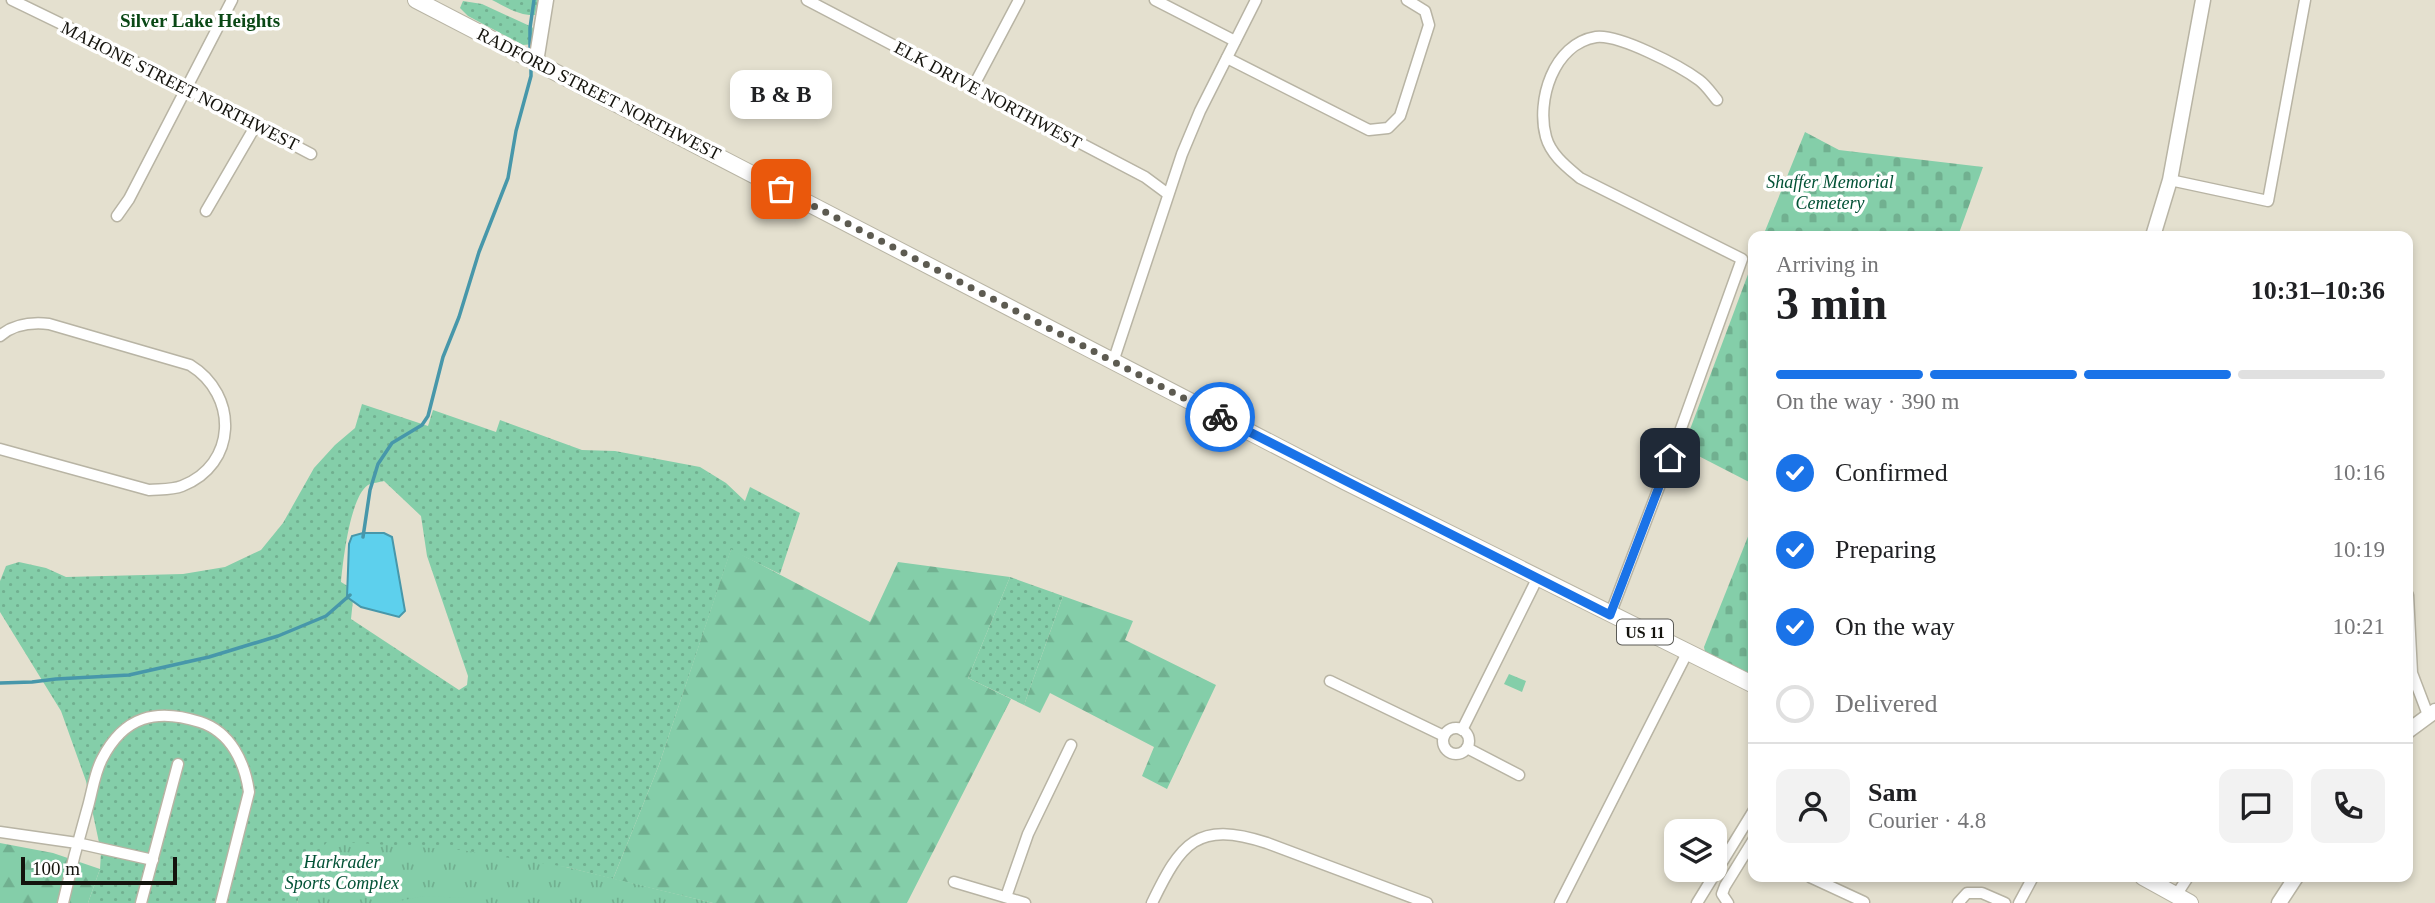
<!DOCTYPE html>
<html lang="en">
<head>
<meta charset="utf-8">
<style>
	body { margin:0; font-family:"Times New Roman",serif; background:#f2f2f2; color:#202124; height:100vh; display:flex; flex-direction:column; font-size:26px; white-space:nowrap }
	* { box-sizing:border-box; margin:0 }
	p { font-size:23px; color:#757577 }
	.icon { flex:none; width:38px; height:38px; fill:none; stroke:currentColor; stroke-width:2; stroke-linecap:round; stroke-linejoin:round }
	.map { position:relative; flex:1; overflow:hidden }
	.panel { position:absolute; left:1748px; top:231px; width:665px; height:651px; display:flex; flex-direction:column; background:#fff; border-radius:14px; box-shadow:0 4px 10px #0003 }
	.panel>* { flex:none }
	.fabs { position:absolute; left:1664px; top:819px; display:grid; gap:14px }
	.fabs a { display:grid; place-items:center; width:63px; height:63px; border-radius:14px; background:#fff; box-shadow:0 4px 10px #0003; font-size:35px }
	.scale { position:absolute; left:21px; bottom:18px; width:156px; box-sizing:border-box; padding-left:7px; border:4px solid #14130d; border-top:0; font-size:19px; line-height:24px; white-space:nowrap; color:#14130d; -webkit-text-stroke:5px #fff; paint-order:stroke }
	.pin { position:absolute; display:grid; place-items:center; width:60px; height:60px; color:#fff; margin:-30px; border-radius:14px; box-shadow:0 4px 10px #0006 }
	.courier { position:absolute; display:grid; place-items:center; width:70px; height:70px; margin:-35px; border:5px solid #1a73e8; border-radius:50%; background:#fff; color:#222; box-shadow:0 2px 9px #0007 }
	.bubble { position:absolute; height:49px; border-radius:14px; background:#fff; box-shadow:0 4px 10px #0003; font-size:23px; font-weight:600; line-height:49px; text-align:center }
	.head em { font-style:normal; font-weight:600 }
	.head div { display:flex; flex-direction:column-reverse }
	.head { display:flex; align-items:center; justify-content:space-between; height:119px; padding:0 28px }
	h1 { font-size:46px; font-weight:600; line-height:52px }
	.bar { display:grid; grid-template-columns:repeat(4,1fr); gap:10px 7px; align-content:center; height:84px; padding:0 28px }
	.bar i { height:9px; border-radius:5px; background:#e0e0e0 }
	.bar .on { background:#1a73e8 }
	.bar p { grid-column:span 4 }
	.line { display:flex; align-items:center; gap:18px; padding:0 28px; border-top:2px solid #e0e0e0 }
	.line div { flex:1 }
	.round { display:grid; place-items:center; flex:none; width:74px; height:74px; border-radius:14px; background:#f2f2f2 }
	ol { padding:0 28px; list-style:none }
	li { display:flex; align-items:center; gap:21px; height:77px }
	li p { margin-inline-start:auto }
	li .icon { padding:7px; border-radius:50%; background:#1a73e8; color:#fff; stroke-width:4 }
	li:last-child { color:#757577 }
	li i { width:38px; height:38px; border:4px solid #e0e0e0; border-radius:50% }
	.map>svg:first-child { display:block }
	.grass { fill:url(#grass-dots); fill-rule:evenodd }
	.forest { fill:url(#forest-firs) }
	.cemetery { fill:url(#cemetery-stones) }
	.park { fill:url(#park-tufts) }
	.garden { fill:#84cea9 }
	.water { fill:#5dd0ed; stroke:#4797aa; stroke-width:2 }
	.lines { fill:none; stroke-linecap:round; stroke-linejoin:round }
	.stream { stroke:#4797aa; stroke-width:3.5 }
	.street-casing { stroke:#b8b4a4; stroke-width:13 }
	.secondary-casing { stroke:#b8b4a4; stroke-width:17 }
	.primary-casing { stroke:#b8b4a4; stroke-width:18 }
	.street { stroke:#fff; stroke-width:10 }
	.secondary { stroke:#fff; stroke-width:14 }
	.primary { stroke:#fff; stroke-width:16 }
	.done { stroke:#5d5b51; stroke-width:7; stroke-dasharray:0 12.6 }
	.route { stroke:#1a73e8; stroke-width:9 }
	.labels { text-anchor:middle; stroke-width:7; stroke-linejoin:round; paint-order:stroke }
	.shield { fill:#fff; stroke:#5a5a56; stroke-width:2 }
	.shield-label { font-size:16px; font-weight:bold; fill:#14130d }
	.street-label { font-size:18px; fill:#14130d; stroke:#fff }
	.park-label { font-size:18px; font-style:italic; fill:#035236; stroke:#fff }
	.neighbourhood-label { font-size:19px; font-weight:bold; fill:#0a4816; stroke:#fff }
</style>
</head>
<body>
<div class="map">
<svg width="2435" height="903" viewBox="0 0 2435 903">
	<defs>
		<pattern id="grass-dots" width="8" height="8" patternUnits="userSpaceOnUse" patternTransform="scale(1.75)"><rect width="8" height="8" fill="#84cea9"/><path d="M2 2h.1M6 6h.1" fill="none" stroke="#71b090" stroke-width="1.8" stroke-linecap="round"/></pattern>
		<pattern id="forest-firs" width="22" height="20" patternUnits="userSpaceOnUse" patternTransform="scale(1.75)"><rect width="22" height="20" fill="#84cea9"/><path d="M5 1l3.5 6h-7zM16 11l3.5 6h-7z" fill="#71b090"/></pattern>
		<pattern id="cemetery-stones" width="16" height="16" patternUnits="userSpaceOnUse" patternTransform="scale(1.75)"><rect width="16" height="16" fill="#84cea9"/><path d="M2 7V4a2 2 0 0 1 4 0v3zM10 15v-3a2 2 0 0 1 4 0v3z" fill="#71b090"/></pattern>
		<pattern id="park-tufts" width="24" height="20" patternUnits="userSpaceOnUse" patternTransform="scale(1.75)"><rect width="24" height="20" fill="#84cea9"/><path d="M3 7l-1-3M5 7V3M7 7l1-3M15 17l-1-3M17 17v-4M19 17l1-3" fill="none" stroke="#71b090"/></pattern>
	</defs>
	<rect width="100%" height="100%" fill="#e4e0cf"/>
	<g class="grass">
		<path d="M 492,0 L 538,0 L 535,15 C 519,16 506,7 492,0 Z"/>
		<path d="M 463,1 L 482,4 L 532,27 L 534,30 L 534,44 L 523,45 L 468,16 L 460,8 Z"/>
		<path d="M 362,404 L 428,426 L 433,410 L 496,432 L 500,420 L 582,450 L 615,451 L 700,467 L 726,483 L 745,501 L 750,487 L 800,513 L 780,574 L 731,550 L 659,765 L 613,879 L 566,867 L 312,860 L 297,903 L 88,903 L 100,869 L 101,852 L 86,781 L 61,711 L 0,612 L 0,581 L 6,566 L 19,562 L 46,568 L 66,577 L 183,574 L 225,567 L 261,550 L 283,523 L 314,468 L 335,445 L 355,428 ZM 384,481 L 421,516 L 427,556 L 468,676 L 467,685 L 459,690 L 351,619 L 354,590 L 341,582 C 343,561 350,497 368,485 C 372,483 380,482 384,481 Z"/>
		<path d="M 1010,577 L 1063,596 L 1024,705 L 968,678 Z"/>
	</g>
	<g class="forest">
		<path d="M 731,549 L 870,622 L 898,562 L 1010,577 L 968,678 L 1011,699 L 907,903 L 713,903 L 613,879 L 659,765 Z"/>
		<path d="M 1063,596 L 1133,621 L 1125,640 L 1216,685 L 1167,789 L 1142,776 L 1154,747 L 1050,693 L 1040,713 L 1024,705 Z"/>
		<path d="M 0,843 L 53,853 L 100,869 L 88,903 L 0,903 Z"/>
	</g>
	<g class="cemetery">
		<path d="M 1805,132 L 1839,150 L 1983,167 L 1958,236 L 1763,236 Z"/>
		<path d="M 1753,261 L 1753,484 L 1683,448 Z"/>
		<path d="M 1753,524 L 1753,675 L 1705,652 L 1704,647 Z"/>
	</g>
	<g class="park">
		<path d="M 1509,674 L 1526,681 L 1522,692 L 1504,684 Z"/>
		<path d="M 328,841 L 461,850 L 566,867 L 713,903 L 297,903 L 312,860 Z"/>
	</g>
	<path class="garden" d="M 424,896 L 464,898 L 464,903 L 389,903 Z"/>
	<path class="water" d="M 363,533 L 384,533 L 392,537 L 405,611 L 399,617 L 361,607 L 347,597 L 349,544 L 352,536 Z"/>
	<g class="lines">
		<g class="stream">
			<path d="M 530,54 L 530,28 L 534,0"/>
			<path d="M 363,537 L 370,490 L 378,464 L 392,443 L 422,425 L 428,416 L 443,357 L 459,317 L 479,252 L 508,178 L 516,131 L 531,76 L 531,65"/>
			<path d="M 0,683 L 32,682 L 56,679 L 129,675 L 209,657 L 278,636 L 326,616 L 350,595"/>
		</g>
		<defs>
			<g id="street">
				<path d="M 12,0 L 78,32 L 311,154"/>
				<path d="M 807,0 L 1145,177 L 1168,194"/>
				<path d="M 1155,0 L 1235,41"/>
				<path d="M 1227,58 L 1369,130 L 1388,128 L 1400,116 L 1429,25 L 1425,11 L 1407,0"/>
				<path d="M 973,87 L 1019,0"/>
				<path d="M 2170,180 L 2268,201 L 2305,0"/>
				<path d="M 206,211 L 256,125"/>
				<path d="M 117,216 L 129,199 L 232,0"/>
				<path d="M 0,336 C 14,324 31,322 49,324 L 190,365 C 239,395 237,465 182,486 C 172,490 160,489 149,490 L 0,449"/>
				<path d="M 1113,362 L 1182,154 L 1200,111 L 1256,0"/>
				<path d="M 2408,595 L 2412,673 L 2428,715"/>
				<path d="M 1610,615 L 1674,448 L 1742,259 L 1580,178 C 1567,167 1551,155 1546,137 C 1536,101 1553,44 1596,37 C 1619,34 1680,66 1699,80 C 1706,85 1712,94 1717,100"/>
				<path d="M 1330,681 L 1444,736"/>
				<circle cx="1456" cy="741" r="13"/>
				<path d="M 1462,730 L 1537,579"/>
				<path d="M 1467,748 L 1519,775"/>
				<path d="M 0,832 L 77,843 L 153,860"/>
				<path d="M 1810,877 L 1864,902"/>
				<path d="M 954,882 L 1025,903"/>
				<path d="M 2177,894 L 2188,877"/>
				<path d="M 1006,897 L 1028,834 L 1071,745"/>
				<path d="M 63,903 C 70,872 78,841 87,810 C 92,794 94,774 102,759 C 124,716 156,708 200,722 C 231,732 245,763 249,792 L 221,903"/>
				<path d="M 141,903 L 178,764"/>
				<path d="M 1152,903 C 1181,843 1197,820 1267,843 L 1427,903"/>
				<path d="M 1560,903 L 1687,653"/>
				<path d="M 1697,903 L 1754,810"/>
				<path d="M 1728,903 L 1722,894 L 1725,886 L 1754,839"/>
				<path d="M 1958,903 L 1967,893 L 1982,893 L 2005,903"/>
				<path d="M 2019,903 L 2033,877"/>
			</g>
			<g id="secondary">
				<path d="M 536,62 L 546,0"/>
				<path d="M 2153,236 L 2170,180 L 2203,0"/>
				<path d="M 2408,731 L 2435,711"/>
				<path d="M 2279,903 L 2296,877"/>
			</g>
			<g id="primary">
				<path d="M 416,0 L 1346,482 L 1754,685"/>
				<path d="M 2143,877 L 2190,903"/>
			</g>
		</defs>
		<use href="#street" class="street-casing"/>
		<use href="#secondary" class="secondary-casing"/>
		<use href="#primary" class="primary-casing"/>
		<use href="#street" class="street"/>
		<use href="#secondary" class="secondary"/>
		<use href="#primary" class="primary"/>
	</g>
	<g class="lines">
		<path class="done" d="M 781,189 L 1220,417"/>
		<path class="route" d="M 1220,417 L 1610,615 L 1670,458"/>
	</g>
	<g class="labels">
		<rect class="shield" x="1617" y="619.5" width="56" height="25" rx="5"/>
		<g class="shield-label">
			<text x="1645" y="638">US 11</text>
		</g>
		<g class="street-label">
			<text transform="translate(180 86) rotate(27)" y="6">MAHONE STREET NORTHWEST</text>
			<text transform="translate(599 94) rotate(27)" y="6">RADFORD STREET NORTHWEST</text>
			<text transform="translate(988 95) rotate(28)" y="6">ELK DRIVE NORTHWEST</text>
		</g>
		<g class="park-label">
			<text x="1830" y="188">Shaffer Memorial<tspan x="1830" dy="21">Cemetery</tspan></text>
			<text x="342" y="868">Harkrader<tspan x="342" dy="21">Sports Complex</tspan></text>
		</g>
		<g class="neighbourhood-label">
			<text x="200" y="27">Silver Lake Heights</text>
		</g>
	</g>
</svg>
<div class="fabs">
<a><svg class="icon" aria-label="layers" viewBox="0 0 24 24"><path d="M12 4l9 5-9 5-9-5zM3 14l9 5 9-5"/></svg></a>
</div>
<div class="scale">100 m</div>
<div class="pin" style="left:781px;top:189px;background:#ea580c"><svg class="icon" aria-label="bag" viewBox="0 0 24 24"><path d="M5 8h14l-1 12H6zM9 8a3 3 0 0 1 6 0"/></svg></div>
<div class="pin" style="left:1670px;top:458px;background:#1f2937"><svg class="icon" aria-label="home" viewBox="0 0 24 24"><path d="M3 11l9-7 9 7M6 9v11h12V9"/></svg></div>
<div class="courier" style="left:1220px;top:417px"><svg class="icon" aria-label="bike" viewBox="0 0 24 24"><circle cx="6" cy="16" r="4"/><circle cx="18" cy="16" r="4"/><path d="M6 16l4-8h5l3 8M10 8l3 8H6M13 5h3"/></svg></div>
<div class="bubble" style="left:730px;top:70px;width:102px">B &amp; B</div>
<section class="panel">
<div class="head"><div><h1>3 min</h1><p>Arriving in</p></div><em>10:31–10:36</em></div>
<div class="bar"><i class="on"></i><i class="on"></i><i class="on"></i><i></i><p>On the way · 390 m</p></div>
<ol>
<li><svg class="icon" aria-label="check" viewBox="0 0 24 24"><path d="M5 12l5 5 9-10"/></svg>Confirmed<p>10:16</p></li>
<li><svg class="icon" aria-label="check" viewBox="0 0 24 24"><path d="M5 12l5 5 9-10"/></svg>Preparing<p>10:19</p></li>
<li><svg class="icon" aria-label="check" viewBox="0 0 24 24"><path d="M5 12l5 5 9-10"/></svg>On the way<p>10:21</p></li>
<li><i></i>Delivered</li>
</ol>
<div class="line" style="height:126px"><a class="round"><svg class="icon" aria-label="person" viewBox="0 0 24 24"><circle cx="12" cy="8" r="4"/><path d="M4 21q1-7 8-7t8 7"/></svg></a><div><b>Sam</b><p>Courier · 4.8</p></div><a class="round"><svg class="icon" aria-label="chat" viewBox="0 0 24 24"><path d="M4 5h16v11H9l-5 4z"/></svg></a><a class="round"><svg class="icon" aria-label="phone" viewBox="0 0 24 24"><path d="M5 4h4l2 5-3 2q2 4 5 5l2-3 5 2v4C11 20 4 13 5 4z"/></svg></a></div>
</section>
</div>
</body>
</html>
